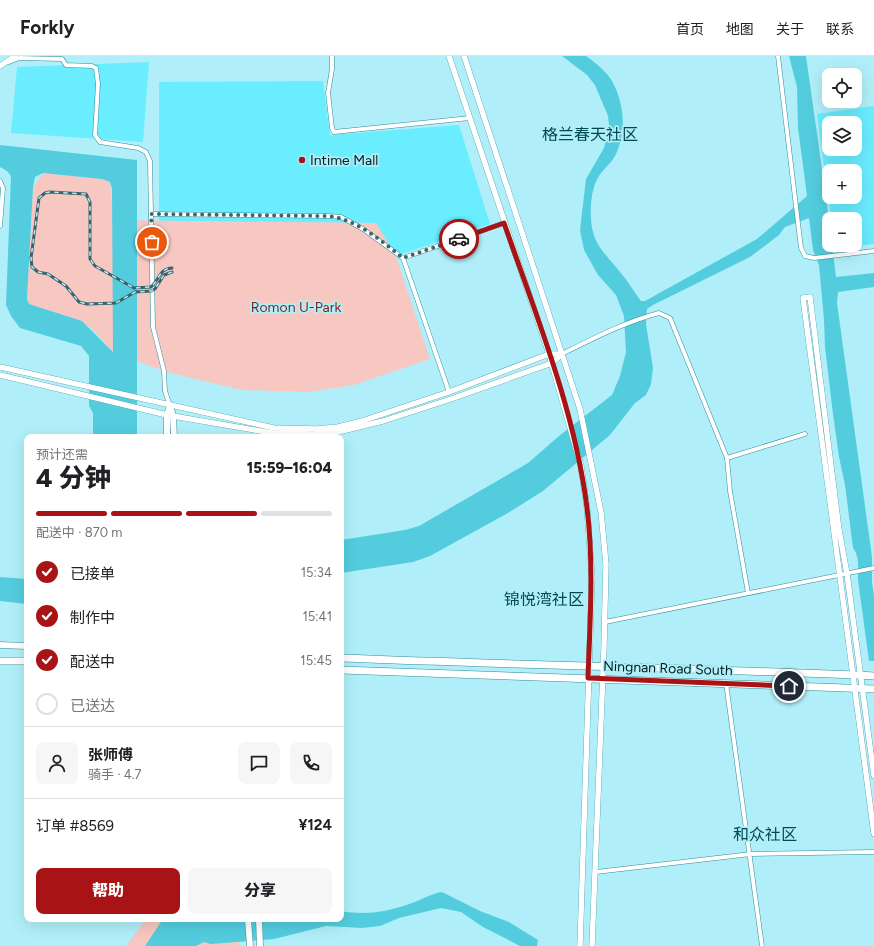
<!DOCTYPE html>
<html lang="zh">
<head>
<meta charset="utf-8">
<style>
	body { margin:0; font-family:Figtree,"Noto Sans SC",sans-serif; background:#f6f6f6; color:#202124; height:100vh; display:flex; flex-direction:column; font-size:15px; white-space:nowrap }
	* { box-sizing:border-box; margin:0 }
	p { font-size:13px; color:#757577 }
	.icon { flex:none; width:22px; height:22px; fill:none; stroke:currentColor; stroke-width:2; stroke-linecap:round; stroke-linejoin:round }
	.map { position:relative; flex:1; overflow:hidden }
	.drawer { position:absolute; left:24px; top:378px; width:320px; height:488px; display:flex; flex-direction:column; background:#fff; border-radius:8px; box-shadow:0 4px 16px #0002 }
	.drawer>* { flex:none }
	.buttons { position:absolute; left:822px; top:12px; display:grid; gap:8px }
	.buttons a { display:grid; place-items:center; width:40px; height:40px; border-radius:8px; background:#fff; box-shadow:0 4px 16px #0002; font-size:20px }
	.pin { position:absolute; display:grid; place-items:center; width:34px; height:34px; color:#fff; margin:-17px; border:2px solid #fff; border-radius:50%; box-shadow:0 1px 4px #0007 }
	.courier { position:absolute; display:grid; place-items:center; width:40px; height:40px; margin:-20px; border:3px solid #a81415; border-radius:50%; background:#fff; color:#222; box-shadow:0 1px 5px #0007 }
	.summary em { font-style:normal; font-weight:800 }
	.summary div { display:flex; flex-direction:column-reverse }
	.summary { display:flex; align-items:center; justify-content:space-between; height:68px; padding:0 12px }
	h1 { font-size:26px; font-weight:800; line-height:30px }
	.bar { display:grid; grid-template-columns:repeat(4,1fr); gap:6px 4px; align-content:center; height:48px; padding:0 12px }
	.bar i { height:5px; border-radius:3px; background:#e0e0e0 }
	.bar .active { background:#a81415 }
	.bar p { grid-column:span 4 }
	.line { display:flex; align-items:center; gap:10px; padding:0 12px; border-top:1px solid #e0e0e0 }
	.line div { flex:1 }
	.round { display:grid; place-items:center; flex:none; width:42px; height:42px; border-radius:8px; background:#f6f6f6 }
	ol { padding:0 12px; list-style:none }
	li { display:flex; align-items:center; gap:12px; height:44px }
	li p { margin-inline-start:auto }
	li .icon { padding:4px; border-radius:50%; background:#a81415; color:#fff; stroke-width:4 }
	li:last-child { color:#757577 }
	li i { width:22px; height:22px; border:2px solid #e0e0e0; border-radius:50% }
	.action { display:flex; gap:8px; margin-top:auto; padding:8px 12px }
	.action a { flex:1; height:46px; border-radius:8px; background:#a81415; color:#fff; font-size:16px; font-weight:800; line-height:46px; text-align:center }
	.action a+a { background:#f6f6f6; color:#202124 }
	header { display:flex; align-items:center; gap:24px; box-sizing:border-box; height:56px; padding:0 20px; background:#fff; border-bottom:1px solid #e0e0e0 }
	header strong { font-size:19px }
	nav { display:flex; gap:22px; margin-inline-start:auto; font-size:14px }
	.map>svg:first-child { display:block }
	.built { fill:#69edff; fill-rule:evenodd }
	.green { fill:#f7c8c2 }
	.water { fill:#53cdde; fill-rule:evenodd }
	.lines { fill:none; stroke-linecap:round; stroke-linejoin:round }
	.minor-casing { stroke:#328d99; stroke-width:5 }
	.tertiary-casing { stroke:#328d99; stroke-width:6 }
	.secondary-casing { stroke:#328d99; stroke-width:7 }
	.primary-casing { stroke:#328d99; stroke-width:8 }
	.minor { stroke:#fff; stroke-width:4 }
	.tertiary { stroke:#fff; stroke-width:5.5 }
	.secondary { stroke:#fff; stroke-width:6 }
	.primary { stroke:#fff; stroke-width:7 }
	.rail-casing { stroke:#3c6268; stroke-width:3 }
	.rail { stroke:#b0eff9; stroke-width:1.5; stroke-dasharray:4.5; stroke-linecap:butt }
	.done { stroke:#40666c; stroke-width:4; stroke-dasharray:0 7.2 }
	.route { stroke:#a81415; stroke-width:5 }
	.poi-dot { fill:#a81415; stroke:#b0eff9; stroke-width:1.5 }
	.labels { text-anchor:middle; stroke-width:3.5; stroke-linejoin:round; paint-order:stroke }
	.poi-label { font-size:14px; fill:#031c20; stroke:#b0eff9; text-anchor:start }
	.park-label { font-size:14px; fill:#801f1a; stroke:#b0eff9 }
	.street-label { font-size:14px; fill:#031c20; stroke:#b0eff9 }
	.quarter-label { font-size:16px; fill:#004951; stroke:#b0eff9 }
</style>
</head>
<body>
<header>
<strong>Forkly</strong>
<nav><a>首页</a><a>地图</a><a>关于</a><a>联系</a></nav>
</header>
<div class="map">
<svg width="874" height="890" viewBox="0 0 874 890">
	<rect width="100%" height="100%" fill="#b0eff9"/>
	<g class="built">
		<path d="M 149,6 L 143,86 L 11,77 L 17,11 Z"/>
		<path d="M 323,25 L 330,79 L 459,69 L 490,168 L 396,200 L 376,167 L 159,165 L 159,26 Z"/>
		<path d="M 874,50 L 874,188 L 835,192 L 835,189 L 855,189 L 855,163 L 831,163 L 817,58 ZM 829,67 L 855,67 L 855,93 L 829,93 ZM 829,115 L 855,115 L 855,141 L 829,141 Z"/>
	</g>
	<g class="green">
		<path d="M 43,117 L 102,123 L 110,126 L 113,164 L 376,167 L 396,200 L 430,303 L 354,329 L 308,336 L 242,334 L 170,317 L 114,297 L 93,274 L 82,265 L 29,248 L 27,243 L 33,131 Z"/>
		<path d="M 146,863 L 237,863 L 239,890 L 126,890 Z"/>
	</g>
	<g class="water">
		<path d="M 562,0 L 586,0 C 595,6 607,16 612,25 C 624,47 627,75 616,98 C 612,107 604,112 599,120 C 590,133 589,161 593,176 C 597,192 610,203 620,216 C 628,225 634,236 641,245 L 645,245 L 757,183 L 807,140 L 798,72 L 797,31 L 789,0 L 806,0 L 829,163 L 829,189 L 832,189 L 836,221 L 874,217 L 874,231 L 838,236 L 837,247 L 872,501 L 872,526 L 874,540 L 874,605 L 869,605 L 858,524 C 858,514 860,501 853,492 L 845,429 L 839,401 L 833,358 L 825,291 L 824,264 L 819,209 L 813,194 L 809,162 L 785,171 L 779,179 L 750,201 L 653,249 L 647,253 L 646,268 L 653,312 L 651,328 L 646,339 L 635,347 L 610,379 L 543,435 L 508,457 L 430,500 L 413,506 L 341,517 L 341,484 L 405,474 L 419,470 L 528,407 L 559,380 L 612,339 L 620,320 L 626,296 L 624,260 L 616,239 L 598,219 L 584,194 L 580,174 L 586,123 L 604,92 L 609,69 L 608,60 L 595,29 L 587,19 Z"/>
		<path d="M 0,89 L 137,104 L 137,381 L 93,381 L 93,357 L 89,350 L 89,300 L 81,290 L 20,272 L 11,260 L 6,249 L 11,120 L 7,115 L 0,111 ZM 43,117 L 102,123 L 110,126 L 112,133 L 113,296 L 82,265 L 29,248 L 27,243 L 33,131 L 35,121 Z"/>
		<path d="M 0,521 L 27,523 L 27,548 L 0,545 Z"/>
		<path d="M 442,836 L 480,855 L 509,866 L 538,884 L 537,890 L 520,890 L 483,871 L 461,856 L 441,852 L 399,862 L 380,870 L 362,872 L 326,870 L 274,883 L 211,888 L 204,886 L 196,890 L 145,890 L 163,863 L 274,863 L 275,866 L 296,863 L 341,863 L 341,855 C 367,860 391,855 415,846 C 425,842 431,838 442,836 Z"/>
	</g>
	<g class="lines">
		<defs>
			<g id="minor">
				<path d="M 332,0 L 332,13 L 328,37 L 332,72 L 334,76 L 470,62"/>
				<path d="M 778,0 L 801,192 L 805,200 L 814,202 L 874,195"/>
				<path d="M 9,6 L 19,2 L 62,3 L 66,9 L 92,10 L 96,12 L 98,28 L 95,79 L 100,86 L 138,92 L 146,96 L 150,105 L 153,271 L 164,315 L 165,335 L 170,350"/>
				<path d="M 0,125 L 3,132 L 0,170"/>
				<path d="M 151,158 L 328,160 L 341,161 L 363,173 L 403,202 L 449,336"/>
				<path d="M 403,202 L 504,167"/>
				<path d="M 562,298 C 594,282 625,266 659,257 L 670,262 L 727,402 L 730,435 L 748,537"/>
				<path d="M 727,402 L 805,378"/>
				<path d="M 605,566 L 874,512"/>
				<path d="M 726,627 L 762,890"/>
				<path d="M 596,816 L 751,798 L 874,796"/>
			</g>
			<g id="tertiary">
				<path d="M 449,0 L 549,298 L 581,410 L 587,452 L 592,521 L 580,890"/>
				<path d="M 464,0 L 580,353 L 601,456 L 606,508 L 604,591 L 592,890"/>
				<path d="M 0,10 L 15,0"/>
				<path d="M 0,311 L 274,372 L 316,373 L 338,371 L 362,365 L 449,336 L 549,298 L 562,298"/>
				<path d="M 0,319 L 167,359 L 272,377 L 314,378 L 342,375 L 383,365 L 451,343 L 552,307 L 562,298"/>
				<path d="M 874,720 L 847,518 L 839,474 L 810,241 L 803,242 L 874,778"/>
			</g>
			<g id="secondary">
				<path d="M 170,350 L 173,360 L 174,381"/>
				<path d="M 167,381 L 167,359 L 170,350"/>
				<path d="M 0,589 L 27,590"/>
				<path d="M 248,863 L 250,890"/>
				<path d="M 259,863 L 260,890"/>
			</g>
			<g id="primary">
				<path d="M 341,602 C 519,609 696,612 874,620"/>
				<path d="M 0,605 L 27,605"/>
				<path d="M 341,614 L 874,633"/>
			</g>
		</defs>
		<use href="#minor" class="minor-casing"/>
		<use href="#tertiary" class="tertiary-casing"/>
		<use href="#secondary" class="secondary-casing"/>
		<use href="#primary" class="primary-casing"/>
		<use href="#minor" class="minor"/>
		<use href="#tertiary" class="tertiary"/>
		<use href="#secondary" class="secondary"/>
		<use href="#primary" class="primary"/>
		<defs>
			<path id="rail" d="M 172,216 L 164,219 L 155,233 L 151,235 L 135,236 L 116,247 L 87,248 L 79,246 L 66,230 L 48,218 L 38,216 L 32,211 L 31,202 L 39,142 L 45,137 L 49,136 L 86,138 L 90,146 L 90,203 L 95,210 L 134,232 L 151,231 C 159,224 160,212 172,212"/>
		</defs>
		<use href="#rail" class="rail-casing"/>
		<use href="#rail" class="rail"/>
	</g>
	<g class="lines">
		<path class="done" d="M 152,186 L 151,158 L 328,160 C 357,163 381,185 403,202 L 459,183"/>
		<path class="route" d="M 459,183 L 504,167 C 536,259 575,355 587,452 C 594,508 590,565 588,622 L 789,630"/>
	</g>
	<circle class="poi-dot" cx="302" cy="104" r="4"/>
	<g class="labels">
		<g class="poi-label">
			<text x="310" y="109">Intime Mall</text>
		</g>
		<g class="park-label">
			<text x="296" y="256">Romon U-Park</text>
		</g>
		<g class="street-label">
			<text transform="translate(668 612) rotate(2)" y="5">Ningnan Road South</text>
		</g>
		<g class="quarter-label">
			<text x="590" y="84">格兰春天社区</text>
			<text x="544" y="549">锦悦湾社区</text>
			<text x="765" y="784">和众社区</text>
		</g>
	</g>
</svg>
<div class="buttons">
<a><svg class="icon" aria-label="locate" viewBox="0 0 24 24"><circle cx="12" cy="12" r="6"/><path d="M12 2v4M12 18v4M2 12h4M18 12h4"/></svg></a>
<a><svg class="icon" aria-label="layers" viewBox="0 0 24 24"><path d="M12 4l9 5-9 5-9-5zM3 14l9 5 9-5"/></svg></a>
<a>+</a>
<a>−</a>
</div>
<div class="pin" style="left:152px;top:186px;background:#ea580c"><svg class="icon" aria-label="bag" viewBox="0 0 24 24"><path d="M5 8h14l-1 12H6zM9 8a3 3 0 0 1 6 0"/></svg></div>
<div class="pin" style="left:789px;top:630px;background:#1f2937"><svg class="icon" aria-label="home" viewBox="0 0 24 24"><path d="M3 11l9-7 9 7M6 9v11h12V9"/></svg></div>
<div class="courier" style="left:459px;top:183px"><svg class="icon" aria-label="car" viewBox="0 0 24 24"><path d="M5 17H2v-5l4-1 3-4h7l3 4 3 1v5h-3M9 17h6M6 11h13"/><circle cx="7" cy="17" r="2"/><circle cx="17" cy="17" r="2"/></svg></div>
<section class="drawer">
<div class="summary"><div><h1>4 分钟</h1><p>预计还需</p></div><em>15:59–16:04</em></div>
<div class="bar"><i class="active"></i><i class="active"></i><i class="active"></i><i></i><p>配送中 · 870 m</p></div>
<ol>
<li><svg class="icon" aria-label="check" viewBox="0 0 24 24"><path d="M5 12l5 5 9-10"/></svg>已接单<p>15:34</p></li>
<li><svg class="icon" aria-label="check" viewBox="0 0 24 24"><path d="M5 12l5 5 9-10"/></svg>制作中<p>15:41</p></li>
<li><svg class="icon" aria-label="check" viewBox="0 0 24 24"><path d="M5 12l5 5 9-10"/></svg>配送中<p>15:45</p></li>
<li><i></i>已送达</li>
</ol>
<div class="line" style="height:72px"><a class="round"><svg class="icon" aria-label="person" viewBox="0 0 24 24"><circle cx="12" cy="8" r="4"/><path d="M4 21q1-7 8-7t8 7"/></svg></a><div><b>张师傅</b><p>骑手 · 4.7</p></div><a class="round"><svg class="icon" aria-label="chat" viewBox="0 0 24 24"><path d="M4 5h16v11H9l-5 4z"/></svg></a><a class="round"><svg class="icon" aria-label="phone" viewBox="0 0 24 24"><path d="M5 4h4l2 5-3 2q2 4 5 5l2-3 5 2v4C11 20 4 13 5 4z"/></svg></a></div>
<div class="line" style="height:52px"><div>订单 #8569</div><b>¥124</b></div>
<div class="action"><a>帮助</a><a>分享</a></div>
</section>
</div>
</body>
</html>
